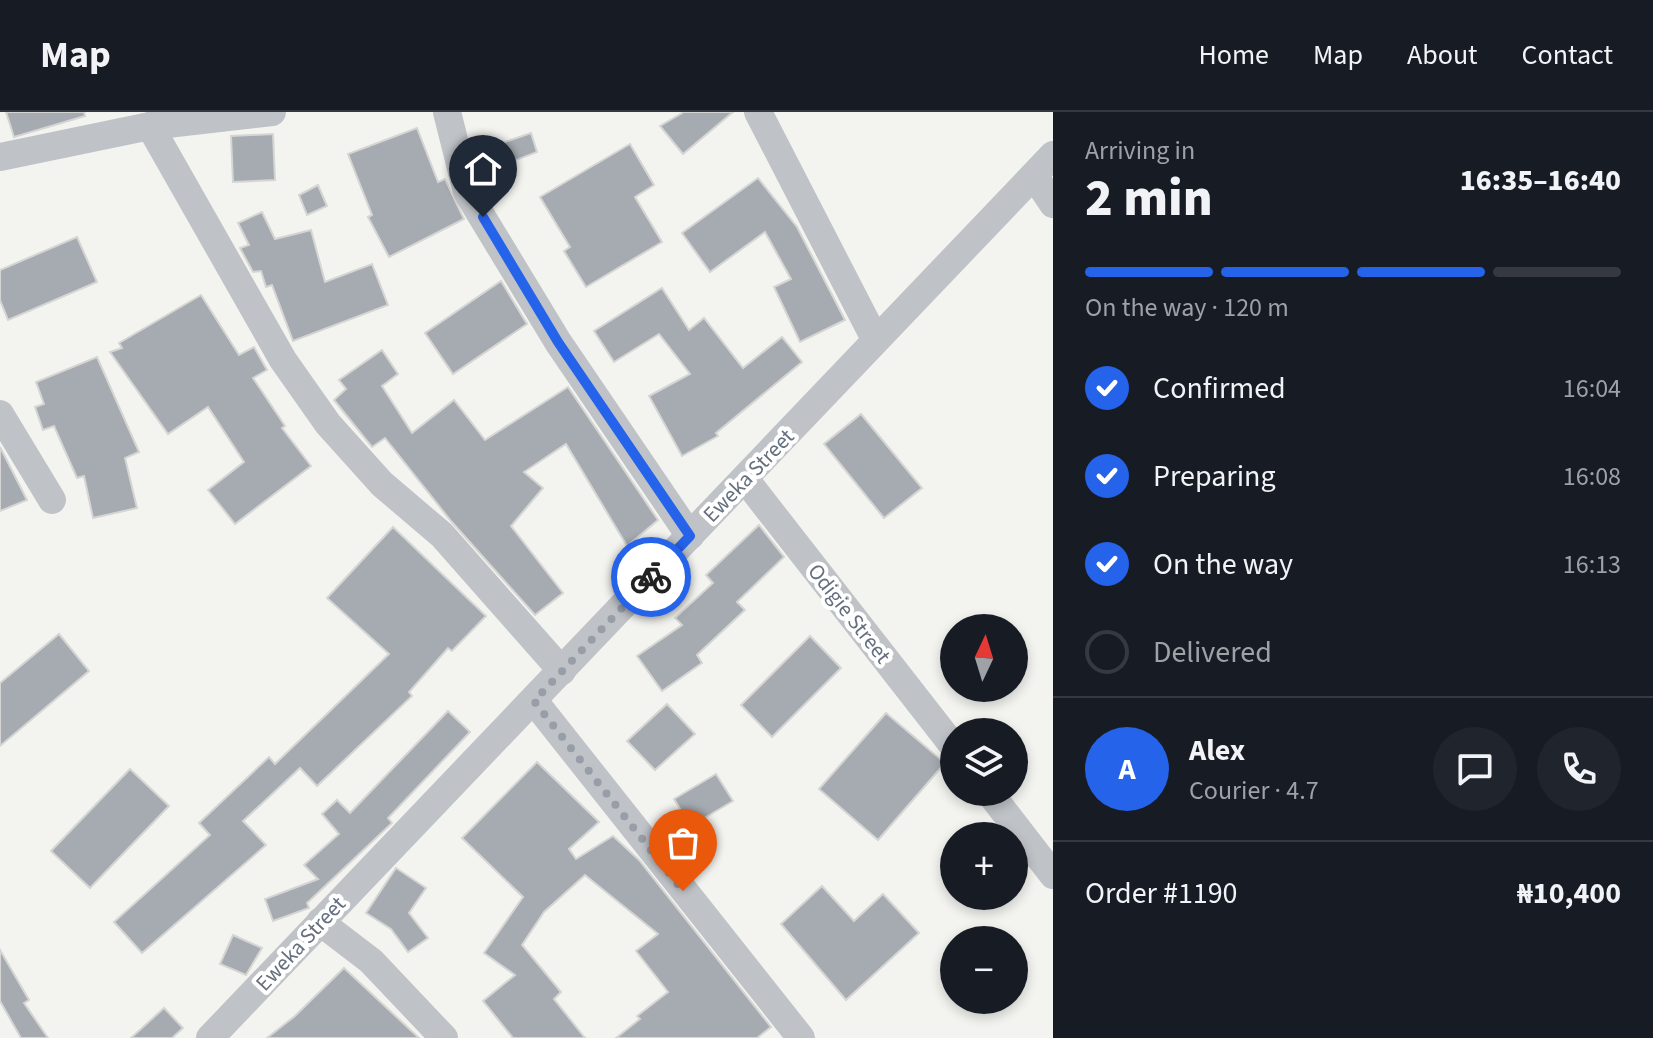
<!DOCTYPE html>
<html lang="en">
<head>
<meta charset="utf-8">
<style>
	body { margin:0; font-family:"Source Sans 3",sans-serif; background:#20242c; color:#f1f3f6; height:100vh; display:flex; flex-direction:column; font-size:30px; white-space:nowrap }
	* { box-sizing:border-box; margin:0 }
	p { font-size:26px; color:#9ea1a6 }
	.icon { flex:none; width:44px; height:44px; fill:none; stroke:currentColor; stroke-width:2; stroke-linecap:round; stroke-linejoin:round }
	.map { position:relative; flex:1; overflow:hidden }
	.drawer { display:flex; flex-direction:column; background:#171b24; width:600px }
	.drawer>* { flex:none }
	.needle { width:52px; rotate:4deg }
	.tools { position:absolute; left:940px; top:502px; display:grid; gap:16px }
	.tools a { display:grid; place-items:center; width:88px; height:88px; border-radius:50%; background:#171b24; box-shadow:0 4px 12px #0003; font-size:40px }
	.pin { position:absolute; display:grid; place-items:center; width:68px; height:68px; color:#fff; margin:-82px -34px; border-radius:50% 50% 50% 0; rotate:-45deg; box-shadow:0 0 8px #0007 }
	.pin .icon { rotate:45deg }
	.courier { position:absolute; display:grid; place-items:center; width:80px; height:80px; margin:-40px; border:6px solid #2563eb; border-radius:50%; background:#fff; color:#222; box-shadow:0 2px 10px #0007 }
	.head em { font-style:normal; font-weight:800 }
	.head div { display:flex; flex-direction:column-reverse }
	.head { display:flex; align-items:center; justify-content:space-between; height:136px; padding:0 32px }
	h1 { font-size:52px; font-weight:800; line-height:60px }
	.bar { display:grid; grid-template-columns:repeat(4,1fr); gap:12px 8px; align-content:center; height:96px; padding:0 32px }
	.bar i { height:10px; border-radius:6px; background:#363941 }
	.bar .selected { background:#2563eb }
	.bar p { grid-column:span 4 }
	.line { display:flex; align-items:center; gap:20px; padding:0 32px; border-top:2px solid #363941 }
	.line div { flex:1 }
	.round { display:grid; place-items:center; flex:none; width:84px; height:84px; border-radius:42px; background:#20242c }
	ol { padding:0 32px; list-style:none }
	li { display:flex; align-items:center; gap:24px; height:88px }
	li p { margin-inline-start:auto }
	li .icon { padding:8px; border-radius:50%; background:#2563eb; color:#fff; stroke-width:4 }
	li:last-child { color:#9ea1a6 }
	li i { width:44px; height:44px; border:4px solid #363941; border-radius:50% }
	header { display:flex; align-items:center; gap:48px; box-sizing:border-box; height:112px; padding:0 40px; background:#171b24; border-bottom:2px solid #363941 }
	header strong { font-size:38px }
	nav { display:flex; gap:44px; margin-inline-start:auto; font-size:28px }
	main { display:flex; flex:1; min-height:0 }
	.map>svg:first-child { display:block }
	.building { fill:#a6abb2; stroke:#d5d5d3; stroke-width:2 }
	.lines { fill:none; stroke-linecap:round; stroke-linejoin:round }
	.minor { stroke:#bfc2c6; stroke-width:28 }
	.done { stroke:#979ea7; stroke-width:8; stroke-dasharray:0 14.4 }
	.route { stroke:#2563eb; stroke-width:10 }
	.labels { text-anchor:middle; stroke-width:8; stroke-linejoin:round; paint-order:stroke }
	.street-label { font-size:22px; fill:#65707f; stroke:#fff }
</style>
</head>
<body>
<header>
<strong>Map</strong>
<nav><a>Home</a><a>Map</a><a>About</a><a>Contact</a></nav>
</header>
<main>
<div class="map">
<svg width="1053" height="926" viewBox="0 0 1053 926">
	<rect width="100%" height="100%" fill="#f3f4f0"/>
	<g class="building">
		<path d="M 6,0 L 84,0 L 85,4 L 14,25 Z"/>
		<path d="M 684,0 L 733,0 L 683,42 L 660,14 Z"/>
		<path d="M 417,16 L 438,70 L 445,67 L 464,107 L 389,145 L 368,105 L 372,103 L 348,42 Z"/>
		<path d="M 531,21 L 537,40 L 506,52 L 499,32 Z"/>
		<path d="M 273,22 L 275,68 L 233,70 L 231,24 Z"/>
		<path d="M 630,32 L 654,73 L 635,85 L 662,130 L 586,175 L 564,139 L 570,135 L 540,85 Z"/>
		<path d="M 758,66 L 797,115 L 845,208 L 800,230 L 774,175 L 791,167 L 765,120 L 710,160 L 682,121 Z"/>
		<path d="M 318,73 L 327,94 L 307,103 L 299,83 Z"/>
		<path d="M 262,100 L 275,127 L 311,118 L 325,170 L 372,152 L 388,193 L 293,229 L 272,173 L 266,175 L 261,159 L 253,160 L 240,136 L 249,133 L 238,111 Z"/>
		<path d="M 77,125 L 97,170 L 8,208 L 0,188 L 0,158 Z"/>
		<path d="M 501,169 L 527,212 L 453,262 L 425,221 Z"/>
		<path d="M 662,176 L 689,218 L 704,206 L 743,256 L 782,225 L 802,250 L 716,321 L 718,324 L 682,344 L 649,284 L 690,262 L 659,222 L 614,250 L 594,219 Z"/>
		<path d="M 201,183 L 239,243 L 254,235 L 267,258 L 253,266 L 285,314 L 282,316 L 311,354 L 235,412 L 208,378 L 244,350 L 208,295 L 168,322 L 110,240 L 122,236 L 119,231 Z"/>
		<path d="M 382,238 L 398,262 L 382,274 L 412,321 L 454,288 L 485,328 L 568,275 L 658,408 L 627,434 L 566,332 L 524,360 L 543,376 L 511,414 L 563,481 L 535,503 L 451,409 L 385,326 L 372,335 L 334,288 L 346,277 L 339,268 Z"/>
		<path d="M 97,245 L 139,340 L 125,346 L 137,396 L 93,406 L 84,364 L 77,366 L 54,314 L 43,318 L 35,295 L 44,292 L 36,270 Z"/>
		<path d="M 861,302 L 922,376 L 884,406 L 824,332 Z"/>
		<path d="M 0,335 L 27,388 L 0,399 Z"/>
		<path d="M 759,413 L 784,445 L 737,490 L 745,498 L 697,543 L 702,551 L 662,579 L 637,544 L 682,513 L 675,506 L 713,471 L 706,463 Z"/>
		<path d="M 393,415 L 486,504 L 452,539 L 448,536 L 409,580 L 412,584 L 317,674 L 300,656 L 243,709 L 266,733 L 142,841 L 114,810 L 210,723 L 199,711 L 269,645 L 275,652 L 389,542 L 327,486 Z"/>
		<path d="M 59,522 L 89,559 L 0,634 L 0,571 Z"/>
		<path d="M 810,524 L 841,556 L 772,625 L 741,593 Z"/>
		<path d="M 667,592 L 695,622 L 655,658 L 627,629 Z"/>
		<path d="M 448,599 L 470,620 L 388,706 L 392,711 L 307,791 L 309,796 L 273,809 L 265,787 L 318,767 L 304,753 L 339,722 L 322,702 L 337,688 L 350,701 Z"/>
		<path d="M 886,601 L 945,651 L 878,728 L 819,677 Z"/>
		<path d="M 537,650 L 599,710 L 569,737 L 576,747 L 613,724 L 639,748 L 771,915 L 757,926 L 616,926 L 640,907 L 637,904 L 668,880 L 636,839 L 658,822 L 585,763 L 544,800 L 522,833 L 561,880 L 554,887 L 585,926 L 513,926 L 483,889 L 515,863 L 484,841 L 523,785 L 462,726 Z"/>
		<path d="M 130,657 L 169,694 L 90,776 L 51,739 Z"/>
		<path d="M 716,662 L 733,689 L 691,714 L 674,687 Z"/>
		<path d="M 396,756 L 426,776 L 409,801 L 428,826 L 408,840 L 391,817 L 366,801 Z"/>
		<path d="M 822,774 L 854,809 L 883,782 L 919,821 L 846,888 L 781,812 Z"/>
		<path d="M 233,823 L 262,836 L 246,863 L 220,852 Z"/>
		<path d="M 0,838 L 29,888 L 24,891 L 48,926 L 21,926 L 0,889 Z"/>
		<path d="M 344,856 L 419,926 L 267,926 L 295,904 Z"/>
		<path d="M 164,896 L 183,916 L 172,926 L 131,926 Z"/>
	</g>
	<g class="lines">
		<g class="minor">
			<path d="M 447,0 L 467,80 L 558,230 L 690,424"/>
			<path d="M 758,0 L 875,227"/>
			<path d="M 150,14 L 283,248 L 328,312 L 382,372 L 442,423 L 562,559"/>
			<path d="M 0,45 L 150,14 L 272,0"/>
			<path d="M 1035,65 L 1053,92"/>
			<path d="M 0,302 L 52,388"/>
			<path d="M 745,367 L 954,635"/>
			<path d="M 534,589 L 801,926"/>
			<path d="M 989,680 L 1053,763"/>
			<path d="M 320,810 L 371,849 L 444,926"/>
			<path d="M 210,926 L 1053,43"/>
		</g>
	</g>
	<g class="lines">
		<path class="done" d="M 651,465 L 534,589 L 683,779"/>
		<path class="route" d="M 483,105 L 558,230 L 690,424 L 651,465"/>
	</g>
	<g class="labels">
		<g class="street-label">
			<text transform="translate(748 363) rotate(-46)" y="8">Eweka Street</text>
			<text transform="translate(850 501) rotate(52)" y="8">Odigie Street</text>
			<text transform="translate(300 831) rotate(-47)" y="8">Eweka Street</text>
		</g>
	</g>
</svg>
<div class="tools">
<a><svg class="needle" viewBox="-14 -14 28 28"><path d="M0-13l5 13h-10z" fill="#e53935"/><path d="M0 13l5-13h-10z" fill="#9ea1a6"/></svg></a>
<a><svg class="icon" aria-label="layers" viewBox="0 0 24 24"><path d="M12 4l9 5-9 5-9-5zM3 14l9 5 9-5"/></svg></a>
<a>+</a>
<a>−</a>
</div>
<div class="pin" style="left:683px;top:779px;background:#ea580c"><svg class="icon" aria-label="bag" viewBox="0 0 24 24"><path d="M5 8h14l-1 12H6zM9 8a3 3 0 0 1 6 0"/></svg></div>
<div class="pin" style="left:483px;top:105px;background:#1f2937"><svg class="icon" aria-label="home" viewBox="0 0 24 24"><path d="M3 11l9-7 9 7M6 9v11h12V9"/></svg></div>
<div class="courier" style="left:651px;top:465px"><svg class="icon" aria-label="bike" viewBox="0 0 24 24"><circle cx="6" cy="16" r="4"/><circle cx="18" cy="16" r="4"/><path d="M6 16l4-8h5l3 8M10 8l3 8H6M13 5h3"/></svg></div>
</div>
<section class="drawer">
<div class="head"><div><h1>2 min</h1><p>Arriving in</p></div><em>16:35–16:40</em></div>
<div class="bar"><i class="selected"></i><i class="selected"></i><i class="selected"></i><i></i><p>On the way · 120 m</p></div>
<ol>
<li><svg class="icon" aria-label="check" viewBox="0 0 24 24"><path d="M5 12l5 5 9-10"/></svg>Confirmed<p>16:04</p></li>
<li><svg class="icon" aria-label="check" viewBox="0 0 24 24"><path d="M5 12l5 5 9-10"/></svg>Preparing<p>16:08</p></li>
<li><svg class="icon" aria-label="check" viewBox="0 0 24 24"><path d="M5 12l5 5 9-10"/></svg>On the way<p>16:13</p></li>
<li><i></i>Delivered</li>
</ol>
<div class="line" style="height:144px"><b class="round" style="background:#2563eb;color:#fff">A</b><div><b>Alex</b><p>Courier · 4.7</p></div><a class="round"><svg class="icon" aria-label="chat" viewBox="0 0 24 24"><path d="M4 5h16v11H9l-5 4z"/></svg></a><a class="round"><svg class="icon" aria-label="phone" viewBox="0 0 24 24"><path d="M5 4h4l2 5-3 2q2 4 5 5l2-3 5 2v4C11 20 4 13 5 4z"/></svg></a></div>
<div class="line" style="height:104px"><div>Order #1190</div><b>₦10,400</b></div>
</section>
</main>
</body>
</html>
